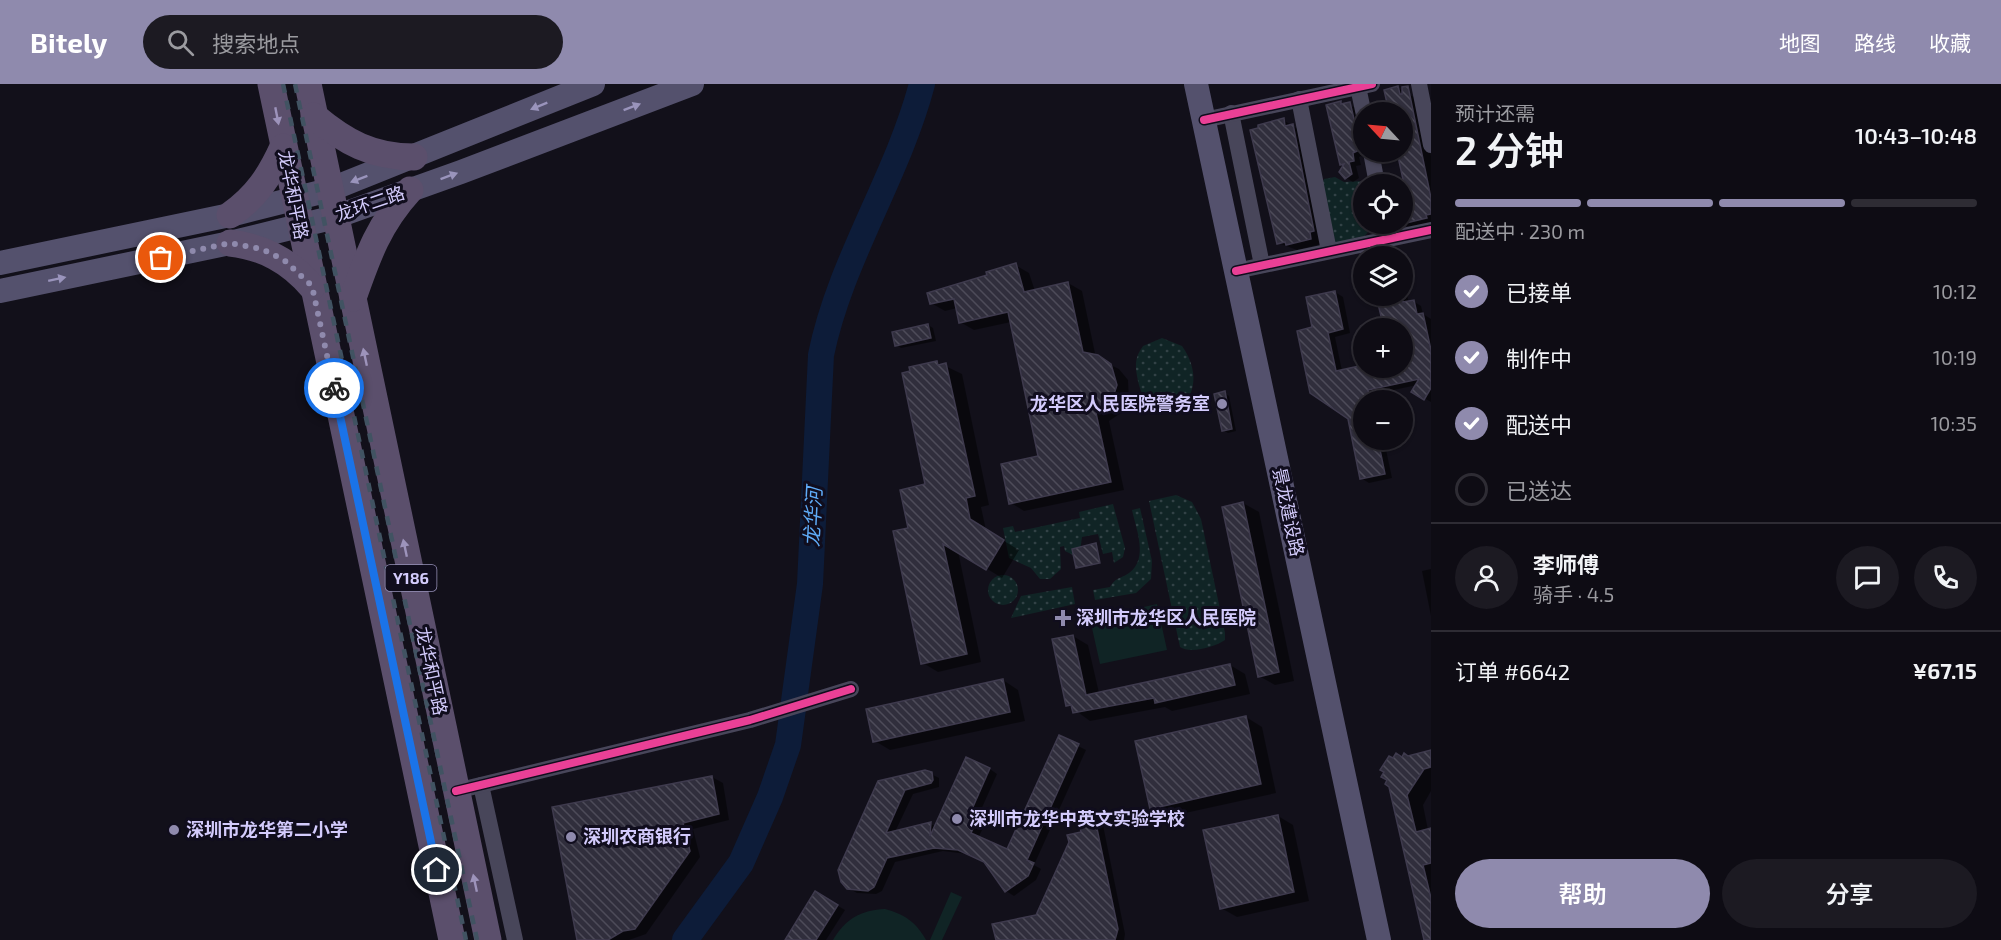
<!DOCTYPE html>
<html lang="zh">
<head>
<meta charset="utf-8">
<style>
	body { margin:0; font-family:"Exo 2","Noto Sans SC",sans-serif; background:#1c1a22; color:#f1f3f6; height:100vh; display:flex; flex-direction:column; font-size:22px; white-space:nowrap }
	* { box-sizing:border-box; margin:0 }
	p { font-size:20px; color:#9b9ba0 }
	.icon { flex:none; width:33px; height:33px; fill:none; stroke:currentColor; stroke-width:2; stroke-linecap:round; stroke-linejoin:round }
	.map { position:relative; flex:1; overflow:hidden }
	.panel { display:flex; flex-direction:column; background:#0e0c14; width:570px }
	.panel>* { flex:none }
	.needle { width:39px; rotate:296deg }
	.buttons { position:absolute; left:1353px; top:18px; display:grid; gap:12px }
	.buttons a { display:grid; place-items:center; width:60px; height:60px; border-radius:50%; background:#0e0c14; box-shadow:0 2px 4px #0004,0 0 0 2px #2e2c34; font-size:30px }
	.pin { position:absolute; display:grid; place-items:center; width:51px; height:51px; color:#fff; margin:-26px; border:3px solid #fff; border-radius:50%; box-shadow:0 2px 6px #0007 }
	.courier { position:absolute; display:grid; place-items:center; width:60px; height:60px; margin:-30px; border:4px solid #1a73e8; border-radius:50%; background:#fff; color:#222; box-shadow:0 2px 8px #0007 }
	.summary em { font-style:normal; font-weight:600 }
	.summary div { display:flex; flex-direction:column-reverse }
	.summary { display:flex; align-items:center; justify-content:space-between; height:102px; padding:0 24px }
	h1 { font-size:39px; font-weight:600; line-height:45px }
	.bar { display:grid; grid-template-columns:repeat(4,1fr); gap:9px 6px; align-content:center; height:72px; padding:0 24px }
	.bar i { height:8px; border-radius:4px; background:#2e2c34 }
	.bar .current { background:#8f8aad }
	.bar p { grid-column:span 4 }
	.line { display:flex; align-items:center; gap:15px; padding:0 24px; border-top:2px solid #2e2c34 }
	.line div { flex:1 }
	.round { display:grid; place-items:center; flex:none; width:63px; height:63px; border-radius:32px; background:#1c1a22 }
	ol { padding:0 24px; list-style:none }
	li { display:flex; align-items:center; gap:18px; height:66px }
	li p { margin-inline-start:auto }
	li .icon { padding:6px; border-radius:50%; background:#8f8aad; color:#fff; stroke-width:4 }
	li:last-child { color:#9b9ba0 }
	li i { width:33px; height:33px; border:3px solid #2e2c34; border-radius:50% }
	.button { display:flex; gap:12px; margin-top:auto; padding:12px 24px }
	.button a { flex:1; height:69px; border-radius:36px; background:#8f8aad; color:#fff; font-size:24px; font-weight:600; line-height:69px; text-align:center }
	.button a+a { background:#1c1a22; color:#f1f3f6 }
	header { display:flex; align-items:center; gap:36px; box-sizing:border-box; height:84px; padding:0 30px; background:#8f8aad; color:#fff }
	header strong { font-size:28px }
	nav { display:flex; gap:33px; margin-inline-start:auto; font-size:21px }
	.search { width:420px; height:54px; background:#1c1a22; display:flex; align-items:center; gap:15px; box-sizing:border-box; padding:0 21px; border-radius:33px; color:#9b9ba0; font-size:22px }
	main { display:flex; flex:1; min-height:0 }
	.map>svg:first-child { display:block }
	.green { fill:url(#green-dots) }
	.pitch { fill:#102425 }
	.shadow { fill:#0007 }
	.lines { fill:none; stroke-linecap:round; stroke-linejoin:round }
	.river { stroke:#0d1c39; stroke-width:26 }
	.building { fill:url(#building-back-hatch); stroke:#3e3a4d; stroke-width:1.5 }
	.minor { stroke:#48465a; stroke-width:16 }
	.secondary { stroke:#54516d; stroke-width:24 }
	.primary { stroke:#5b4f6c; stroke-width:27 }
	.rail { stroke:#415362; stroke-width:4.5; stroke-dasharray:9 8; stroke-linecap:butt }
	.cycleway-casing { stroke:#100d1d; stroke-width:11 }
	.cycleway { stroke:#ea4096; stroke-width:8 }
	.oneway { fill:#9a94bc }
	.oneway2 { fill:#9d93bb }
	.done { stroke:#8f8aad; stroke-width:6; stroke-dasharray:0 10.8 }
	.route { stroke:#1a73e8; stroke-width:8 }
	.poi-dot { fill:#8f8aad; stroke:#100d1d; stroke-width:2 }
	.labels { text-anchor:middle; stroke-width:6; stroke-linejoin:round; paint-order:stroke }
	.shield { fill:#100d1d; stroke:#9892b9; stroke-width:1.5 }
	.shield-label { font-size:16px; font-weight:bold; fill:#d3cbfc }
	.street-label { font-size:18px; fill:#d3cbfc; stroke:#100d1d }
	.poi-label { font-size:18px; font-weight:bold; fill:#d3cbfc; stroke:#100d1d; text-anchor:start }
	.water-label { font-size:20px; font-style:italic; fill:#5fabf7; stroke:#100d1d }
</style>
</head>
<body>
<header>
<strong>Bitely</strong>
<div class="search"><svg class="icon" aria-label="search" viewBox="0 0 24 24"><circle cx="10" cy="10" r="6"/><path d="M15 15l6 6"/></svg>搜索地点</div>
<nav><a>地图</a><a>路线</a><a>收藏</a></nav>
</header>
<main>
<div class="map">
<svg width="1431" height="856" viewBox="0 0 1431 856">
	<defs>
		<pattern id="green-dots" width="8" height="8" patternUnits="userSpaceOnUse" patternTransform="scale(1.5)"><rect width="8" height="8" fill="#102425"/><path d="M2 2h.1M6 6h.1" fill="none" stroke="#324246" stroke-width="1.8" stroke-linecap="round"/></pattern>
		<pattern id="building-back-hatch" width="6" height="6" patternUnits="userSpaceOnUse" patternTransform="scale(1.5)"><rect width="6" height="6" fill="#302e3c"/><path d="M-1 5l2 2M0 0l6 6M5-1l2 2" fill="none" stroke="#4d4b59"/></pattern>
	</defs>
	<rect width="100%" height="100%" fill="#12101a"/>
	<g class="green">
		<path d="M 1335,93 L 1344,98 L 1363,97 L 1364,140 L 1372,140 C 1367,158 1350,157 1334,160 L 1319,106 L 1324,95 Z"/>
		<path d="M 1162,254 L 1182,262 C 1220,316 1152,361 1138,297 C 1135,283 1134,274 1143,262 Z"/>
		<path d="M 1176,411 L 1192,418 L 1201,435 L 1225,549 L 1225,556 C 1215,563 1190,570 1180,563 L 1149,417 Z"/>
		<path d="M 1113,420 L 1125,464 L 1123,473 L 1114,479 L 1112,468 L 1103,470 L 1098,450 L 1082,453 L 1079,474 L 1065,467 L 1064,462 L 1060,463 L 1061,485 L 1050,495 L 1040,495 L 1031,484 L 1009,474 L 1003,444 L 1013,442 L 1015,448 L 1080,434 L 1079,428 Z"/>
		<path d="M 1140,424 L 1152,477 L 1151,495 L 1136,509 L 1095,516 L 1093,506 L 1110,503 C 1116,493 1120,495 1129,489 C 1149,475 1136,445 1132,426 Z"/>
		<circle cx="1003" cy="506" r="15"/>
		<path d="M 1072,503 L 1075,520 L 1011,534 L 1021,512 Z"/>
	</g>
	<g class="pitch">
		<path d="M 1157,520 L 1167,566 L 1100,580 L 1090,535 Z"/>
		<path d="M 951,808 L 962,813 L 942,856 L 930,856 Z"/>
		<path d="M 885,825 C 904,830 916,838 926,856 L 833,856 C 845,835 861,826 885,825 Z"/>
	</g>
	<g class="shadow">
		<path d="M 1398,4 L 1419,16 L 1431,72 L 1431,141 L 1413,145 L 1402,140 L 1402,102 L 1406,101 L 1399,68 L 1402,68 L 1402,28 L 1390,28 L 1386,7 Z"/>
		<path d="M 1340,19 L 1357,24 L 1364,51 L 1364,68 L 1368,69 L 1359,73 L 1361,81 L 1356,82 L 1359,94 L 1353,98 L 1346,94 L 1345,82 L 1341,80 Z"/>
		<path d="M 1283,36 L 1303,48 L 1321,160 L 1297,166 L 1278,159 Z"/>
		<path d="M 1015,181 L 1029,189 L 1035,207 L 1068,199 L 1082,207 L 1096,274 L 1119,285 L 1128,296 L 1129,317 L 1121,329 L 1109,337 L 1124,406 L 1024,427 L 1011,419 L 1040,373 L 1011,238 L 974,246 L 960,238 L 957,224 L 945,227 L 931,219 Z"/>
		<path d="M 1402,197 L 1409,218 L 1413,217 L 1421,222 L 1423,230 L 1431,235 L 1431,318 L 1413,308 L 1417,301 L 1375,310 L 1376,316 L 1364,316 L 1364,356 L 1384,356 L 1392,394 L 1369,399 L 1361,394 L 1349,334 L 1314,245 L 1335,208 L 1343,213 L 1350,249 L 1335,253 L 1342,287 L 1364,284 L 1402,284 L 1402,244 L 1387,244 L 1378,212 L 1402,212 Z"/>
		<path d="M 928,241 L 933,244 L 936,257 L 901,264 L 897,261 Z"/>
		<path d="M 937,278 L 962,290 L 989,421 L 981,423 L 986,446 L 1019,466 L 1002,494 L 958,467 L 981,578 L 938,588 L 923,579 L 910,445 L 927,401 Z"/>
		<path d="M 1224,309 L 1229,312 L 1236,347 L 1228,349 L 1223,346 Z"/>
		<path d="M 1243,419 L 1259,428 L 1294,597 L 1275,601 L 1259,592 Z"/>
		<path d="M 1095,461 L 1101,479 L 1077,483 Z"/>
		<path d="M 1431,485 L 1431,532 L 1422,487 Z"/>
		<path d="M 1073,552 L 1088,561 L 1099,609 L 1230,581 L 1245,590 L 1250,610 L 1172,627 L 1165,623 L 1090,637 L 1068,621 Z"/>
		<path d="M 1003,596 L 1018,606 L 1025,637 L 890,666 L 875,657 Z"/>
		<path d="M 1246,633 L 1262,643 L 1276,709 L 1167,733 L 1152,724 Z"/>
		<path d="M 1078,662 L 1086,666 L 1034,781 L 1041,785 L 1036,796 L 1014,812 L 1006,807 L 986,778 L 967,770 L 943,767 L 895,778 L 882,807 L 876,810 L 857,809 L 848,804 L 879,698 L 931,690 L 939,694 L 939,703 L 913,710 L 895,748 L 931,740 L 936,743 L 967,675 L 990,685 L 997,690 L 976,737 L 984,742 L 978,754 L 1008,767 Z"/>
		<path d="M 1431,668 L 1431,707 L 1423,721 L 1428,746 L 1431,745 L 1431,856 L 1425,856 L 1394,676 Z"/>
		<path d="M 712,693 L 723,699 L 729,736 L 693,745 L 700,773 L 646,850 L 629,856 L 581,856 Z"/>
		<path d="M 1278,732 L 1293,741 L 1309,817 L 1237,833 L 1221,824 Z"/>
		<path d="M 1095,737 L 1103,741 L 1125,850 L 1124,856 L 997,856 L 1037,832 L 1082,749 Z"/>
		<path d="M 816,809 L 845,826 L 826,856 L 787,856 Z"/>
	</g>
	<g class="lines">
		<path class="river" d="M 685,856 L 741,779 L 770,713 L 788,661 L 810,500 L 821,271 C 840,177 897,94 922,0"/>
	</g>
	<g class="building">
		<path d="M 1398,2 L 1400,10 L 1402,10 L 1402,3 L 1408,2 L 1431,114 L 1431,130 L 1426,131 L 1427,134 L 1402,140 L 1404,100 L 1397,68 L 1402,68 L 1402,28 L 1389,28 L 1384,6 Z"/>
		<path d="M 1341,17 L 1341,20 L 1350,18 L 1361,65 L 1353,69 L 1354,77 L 1349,78 L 1352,90 L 1345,95 L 1339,88 L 1344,80 L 1340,81 L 1326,21 Z"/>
		<path d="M 1284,34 L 1285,42 L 1293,40 L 1314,147 L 1310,148 L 1311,155 L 1286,161 L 1285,158 L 1277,160 L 1250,46 L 1258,44 L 1258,41 Z"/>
		<path d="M 1016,179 L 1024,208 L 1068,198 L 1083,268 L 1098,271 L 1111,280 L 1117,301 L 1112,316 L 1096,329 L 1111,398 L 1009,420 L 1001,380 L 1038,372 L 1008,228 L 959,239 L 954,215 L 930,220 L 927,209 L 987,191 L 986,188 Z"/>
		<path d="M 1335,207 L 1343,245 L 1328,249 L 1336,287 L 1364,281 L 1364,284 L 1402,284 L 1402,244 L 1387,244 L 1385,236 L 1382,236 L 1376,212 L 1401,212 L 1403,218 L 1414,216 L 1417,230 L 1423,229 L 1431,266 L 1431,304 L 1424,316 L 1411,308 L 1419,295 L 1368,306 L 1370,316 L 1364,316 L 1364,356 L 1378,356 L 1385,390 L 1360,395 L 1348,335 L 1310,309 L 1297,247 L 1312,243 L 1306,213 Z"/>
		<path d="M 928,240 L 931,254 L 895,262 L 892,248 Z"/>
		<path d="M 937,277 L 938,281 L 946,279 L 974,407 L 975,412 L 966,414 L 970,435 L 1004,456 L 986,486 L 943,460 L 967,570 L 921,580 L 893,447 L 908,444 L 900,406 L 925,400 L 902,289 L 910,287 L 909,283 Z"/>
		<path d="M 1225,307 L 1232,345 L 1222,347 L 1214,310 Z"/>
		<path d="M 1243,418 L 1279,588 L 1258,593 L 1222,423 Z"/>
		<path d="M 1096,459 L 1100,479 L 1076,484 L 1072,465 Z"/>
		<path d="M 1073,551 L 1086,611 L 1230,580 L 1235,601 L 1155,619 L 1154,614 L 1073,629 L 1071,621 L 1066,622 L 1052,555 Z"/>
		<path d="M 1003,595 L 1010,628 L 873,658 L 866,625 Z"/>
		<path d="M 1246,632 L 1261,700 L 1150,725 L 1135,657 Z"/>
		<path d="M 1059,651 L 1079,660 L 1027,776 L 1034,779 L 1028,792 L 1005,808 L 984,778 L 958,766 L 934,764 L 887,774 L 874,803 L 868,807 L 847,805 L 841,798 L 838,786 L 878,697 L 925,686 L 932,688 L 933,696 L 931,699 L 905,706 L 886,749 L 931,738 L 930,752 L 966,673 L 990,684 L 969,732 L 977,736 L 971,749 L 1007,765 Z"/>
		<path d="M 1431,666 L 1431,683 L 1424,685 L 1407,711 L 1416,748 L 1431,744 L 1431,779 L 1423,781 L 1431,814 L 1431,856 L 1424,856 L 1389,703 L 1385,700 L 1387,696 L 1381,693 L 1384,688 L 1380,686 L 1389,672 L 1393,674 L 1396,669 L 1402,673 L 1404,669 L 1408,672 Z"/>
		<path d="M 712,692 L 719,730 L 683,739 L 690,767 L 635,845 L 623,847 L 608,856 L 577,856 L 552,723 Z"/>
		<path d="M 1278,731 L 1294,808 L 1220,825 L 1203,746 Z"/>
		<path d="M 1095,735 L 1118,845 L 1115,856 L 996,856 L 992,840 L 1036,831 L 1069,758 L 1067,751 L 1081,748 L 1079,739 Z"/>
		<path d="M 815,807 L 838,821 L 816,856 L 785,856 Z"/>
	</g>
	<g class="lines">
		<g class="minor">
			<path d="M 1419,0 L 1431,61"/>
			<path d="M 1358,3 L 1364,31"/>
			<path d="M 1299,15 L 1329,167"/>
			<path d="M 1231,29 L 1262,181"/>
			<path d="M 1204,36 L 1372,0"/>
			<path d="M 1371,68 L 1377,100"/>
			<path d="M 1385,140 L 1388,155"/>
			<path d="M 1236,187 L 1431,146"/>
			<path d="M 481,701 L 515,856"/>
			<path d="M 456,707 L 750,636 L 851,605"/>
		</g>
		<g class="secondary">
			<path d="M 1196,0 L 1379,856"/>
			<path d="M 0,179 L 230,131 L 329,106 L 593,0"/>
			<path d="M 0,207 L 230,159 L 335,133 L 461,88 L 692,0"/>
		</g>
		<g class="primary">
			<path d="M 271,0 L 452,856"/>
			<path d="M 308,0 L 488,856"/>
			<path d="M 314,32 C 345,58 372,73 414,73"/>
			<path d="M 230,131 C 256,113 270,92 283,63"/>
			<path d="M 230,159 C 264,163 290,177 312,203"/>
			<path d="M 353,214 C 368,171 379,140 410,106"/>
		</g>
		<g class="rail">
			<path d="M 283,0 L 466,856"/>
			<path d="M 295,0 L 477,856"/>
		</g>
		<defs>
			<g id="cycleway">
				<path d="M 1204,36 L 1372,0"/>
				<path d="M 1236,187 L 1431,146"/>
				<path d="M 456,707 L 750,636 L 851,605"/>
			</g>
		</defs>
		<use href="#cycleway" class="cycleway-casing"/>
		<use href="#cycleway" class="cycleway"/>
	</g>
	<defs><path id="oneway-solid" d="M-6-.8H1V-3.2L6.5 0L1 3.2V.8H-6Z" transform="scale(1.5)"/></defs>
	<g class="oneway">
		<use href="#oneway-solid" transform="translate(539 22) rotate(158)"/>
		<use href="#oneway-solid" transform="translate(632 23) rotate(-21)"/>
		<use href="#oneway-solid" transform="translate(449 92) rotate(-20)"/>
		<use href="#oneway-solid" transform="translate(359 95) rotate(159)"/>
		<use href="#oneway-solid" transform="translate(57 195) rotate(-12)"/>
	</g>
	<g class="oneway2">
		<use href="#oneway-solid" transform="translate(277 32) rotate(79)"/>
		<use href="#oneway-solid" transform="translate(365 273) rotate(-102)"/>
		<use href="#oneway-solid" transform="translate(405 464) rotate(-102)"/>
		<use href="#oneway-solid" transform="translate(475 799) rotate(-102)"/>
	</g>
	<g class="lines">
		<path class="done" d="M 161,174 L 230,159 L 262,165 L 284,176 L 312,202 L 334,304"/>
		<path class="route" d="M 334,304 L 437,786"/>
	</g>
	<g class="poi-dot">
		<circle cx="1222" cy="320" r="6"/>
		<path d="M1060 525h6v6h6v6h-6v6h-6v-6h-6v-6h6z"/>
		<circle cx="957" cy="735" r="6"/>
		<circle cx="174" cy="746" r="6"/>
		<circle cx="571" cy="753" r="6"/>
	</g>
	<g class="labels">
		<rect class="shield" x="385.5" y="481" width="51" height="26" rx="4.5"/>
		<g class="shield-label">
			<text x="411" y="500">Y186</text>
		</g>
		<g class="street-label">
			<text transform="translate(293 111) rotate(79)" y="6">龙华和平路</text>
			<text transform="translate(370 120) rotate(-19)" y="6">龙环二路</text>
			<text transform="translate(1288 428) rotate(78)" y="6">景龙建设路</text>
			<text transform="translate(431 587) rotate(78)" y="6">龙华和平路</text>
		</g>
		<g class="poi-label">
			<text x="1210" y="326" text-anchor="end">龙华区人民医院警务室</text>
			<text x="1076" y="540">深圳市龙华区人民医院</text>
			<text x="969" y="741">深圳市龙华中英文实验学校</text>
			<text x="186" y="752">深圳市龙华第二小学</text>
			<text x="583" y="759">深圳农商银行</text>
		</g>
		<g class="water-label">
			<text transform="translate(813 433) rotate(-87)" y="7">龙华河</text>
		</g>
	</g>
</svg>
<div class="buttons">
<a><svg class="needle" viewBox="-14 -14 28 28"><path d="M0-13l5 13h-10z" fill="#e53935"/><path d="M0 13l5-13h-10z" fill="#9b9ba0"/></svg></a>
<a><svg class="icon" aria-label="locate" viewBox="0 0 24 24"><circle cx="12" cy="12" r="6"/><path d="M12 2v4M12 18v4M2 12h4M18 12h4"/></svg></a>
<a><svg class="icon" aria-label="layers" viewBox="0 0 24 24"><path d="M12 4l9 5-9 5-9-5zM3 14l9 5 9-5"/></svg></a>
<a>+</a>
<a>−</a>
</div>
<div class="pin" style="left:161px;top:174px;background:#ea580c"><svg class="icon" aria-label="bag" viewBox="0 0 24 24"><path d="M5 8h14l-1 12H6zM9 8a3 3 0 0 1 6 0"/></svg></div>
<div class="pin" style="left:437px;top:786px;background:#1f2937"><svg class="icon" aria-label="home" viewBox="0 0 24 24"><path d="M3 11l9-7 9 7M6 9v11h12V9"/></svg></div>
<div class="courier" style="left:334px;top:304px"><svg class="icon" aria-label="bike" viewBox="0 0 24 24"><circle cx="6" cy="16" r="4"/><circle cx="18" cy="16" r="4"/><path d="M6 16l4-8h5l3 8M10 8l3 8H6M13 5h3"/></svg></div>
</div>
<section class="panel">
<div class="summary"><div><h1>2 分钟</h1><p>预计还需</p></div><em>10:43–10:48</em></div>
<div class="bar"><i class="current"></i><i class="current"></i><i class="current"></i><i></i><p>配送中 · 230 m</p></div>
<ol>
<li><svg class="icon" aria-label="check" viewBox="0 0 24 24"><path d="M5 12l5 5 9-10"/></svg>已接单<p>10:12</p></li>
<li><svg class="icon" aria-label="check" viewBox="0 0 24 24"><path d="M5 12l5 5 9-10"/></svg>制作中<p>10:19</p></li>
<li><svg class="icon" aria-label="check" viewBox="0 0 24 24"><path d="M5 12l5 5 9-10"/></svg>配送中<p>10:35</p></li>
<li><i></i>已送达</li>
</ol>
<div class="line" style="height:108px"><a class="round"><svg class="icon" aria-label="person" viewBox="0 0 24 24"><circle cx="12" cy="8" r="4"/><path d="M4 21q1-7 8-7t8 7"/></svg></a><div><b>李师傅</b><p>骑手 · 4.5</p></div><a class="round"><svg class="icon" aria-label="chat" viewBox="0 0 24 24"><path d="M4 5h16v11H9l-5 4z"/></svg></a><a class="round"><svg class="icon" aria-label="phone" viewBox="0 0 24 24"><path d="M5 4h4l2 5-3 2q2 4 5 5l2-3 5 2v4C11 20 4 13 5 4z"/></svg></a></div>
<div class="line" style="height:78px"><div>订单 #6642</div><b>¥67.15</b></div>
<div class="button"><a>帮助</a><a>分享</a></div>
</section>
</main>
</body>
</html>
